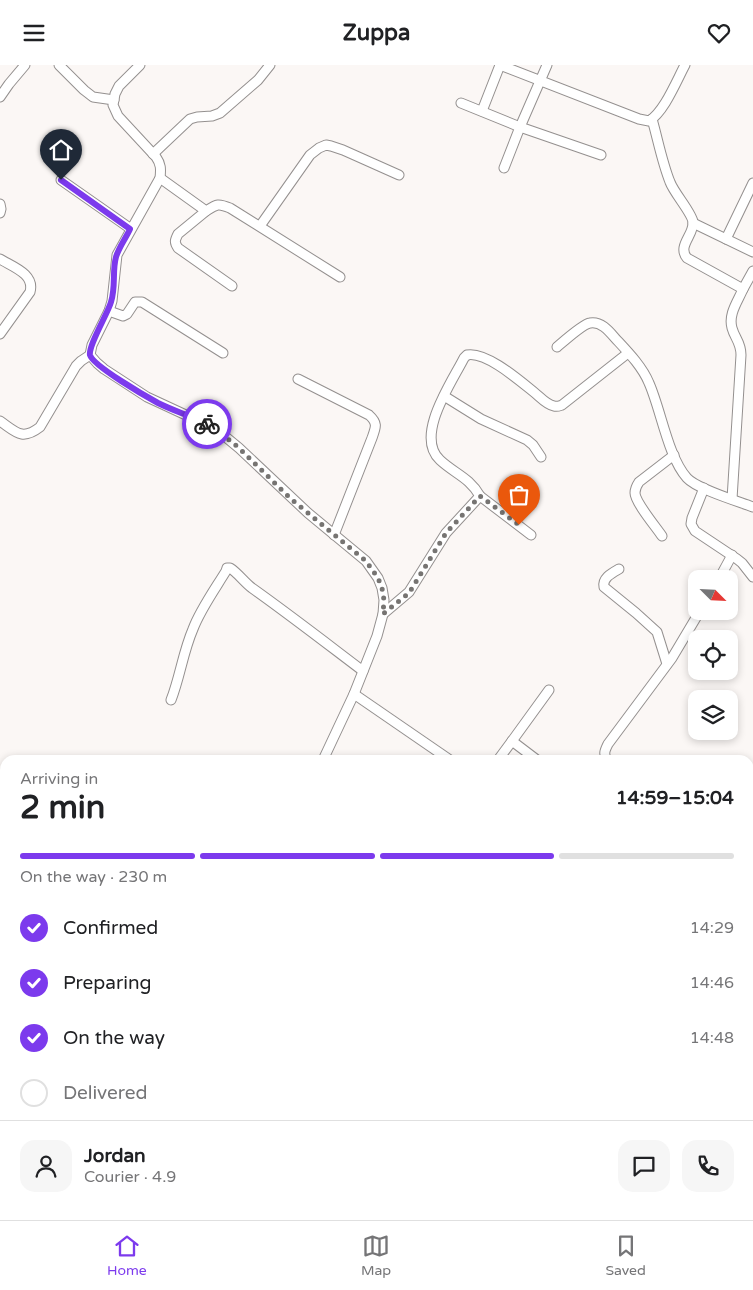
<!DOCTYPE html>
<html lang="en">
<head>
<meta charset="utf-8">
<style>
	body { margin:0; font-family:"Varela Round",sans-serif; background:#f6f6f6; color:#202124; height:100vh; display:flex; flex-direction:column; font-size:19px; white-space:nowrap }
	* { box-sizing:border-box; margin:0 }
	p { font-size:16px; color:#757577 }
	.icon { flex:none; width:28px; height:28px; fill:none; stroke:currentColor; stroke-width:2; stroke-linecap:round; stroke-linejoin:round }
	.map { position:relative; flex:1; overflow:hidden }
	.side { position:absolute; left:0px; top:690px; width:754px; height:465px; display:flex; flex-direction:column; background:#fff; border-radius:15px 15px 0 0; box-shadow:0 2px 8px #0003 }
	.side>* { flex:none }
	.needle { width:32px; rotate:114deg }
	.fabs { position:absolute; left:688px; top:505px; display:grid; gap:10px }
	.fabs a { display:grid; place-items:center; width:50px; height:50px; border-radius:10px; background:#fff; box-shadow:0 2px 8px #0003; font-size:25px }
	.pin { position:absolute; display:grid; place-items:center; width:42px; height:42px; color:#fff; margin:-51px -21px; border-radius:50% 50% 50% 0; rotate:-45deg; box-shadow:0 0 5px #0007 }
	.pin .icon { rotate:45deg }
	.courier { position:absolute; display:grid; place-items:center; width:50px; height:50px; margin:-25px; border:4px solid #7c3aed; border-radius:50%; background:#fff; color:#222; box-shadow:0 1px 6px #0007 }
	.headline em { font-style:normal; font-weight:800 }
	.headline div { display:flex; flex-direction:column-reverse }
	.headline { display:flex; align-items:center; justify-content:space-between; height:85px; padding:0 20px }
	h1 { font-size:32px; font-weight:800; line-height:38px }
	.bar { display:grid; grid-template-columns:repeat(4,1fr); gap:8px 5px; align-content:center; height:60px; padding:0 20px }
	.bar i { height:6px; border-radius:4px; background:#e0e0e0 }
	.bar .active { background:#7c3aed }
	.bar p { grid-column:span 4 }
	.line { display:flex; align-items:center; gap:12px; padding:0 20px; border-top:1px solid #e0e0e0 }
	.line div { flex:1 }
	.round { display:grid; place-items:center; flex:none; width:52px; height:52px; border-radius:15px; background:#f6f6f6 }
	ol { padding:0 20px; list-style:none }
	li { display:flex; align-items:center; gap:15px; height:55px }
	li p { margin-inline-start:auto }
	li .icon { padding:5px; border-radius:50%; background:#7c3aed; color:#fff; stroke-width:4 }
	li:last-child { color:#757577 }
	li i { width:28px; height:28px; border:2px solid #e0e0e0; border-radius:50% }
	header { display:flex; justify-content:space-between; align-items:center; height:65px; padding:0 20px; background:#fff; font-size:22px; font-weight:800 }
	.tab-bar { display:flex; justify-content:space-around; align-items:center; height:70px; border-top:1px solid #e0e0e0; background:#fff; font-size:14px; color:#757577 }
	.tab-bar a { display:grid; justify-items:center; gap:2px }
	.tab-bar .active { color:#7c3aed }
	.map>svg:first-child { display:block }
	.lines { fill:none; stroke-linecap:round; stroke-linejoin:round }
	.stream { stroke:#ba8c97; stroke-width:3 }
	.street-casing { stroke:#94908f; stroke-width:11 }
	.street { stroke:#fff; stroke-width:9 }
	.done { stroke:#767472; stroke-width:5; stroke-dasharray:0 9 }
	.route { stroke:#7c3aed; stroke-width:6 }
</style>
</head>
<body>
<header><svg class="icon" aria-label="menu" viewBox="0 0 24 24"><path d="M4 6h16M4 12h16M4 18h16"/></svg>Zuppa<svg class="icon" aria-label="heart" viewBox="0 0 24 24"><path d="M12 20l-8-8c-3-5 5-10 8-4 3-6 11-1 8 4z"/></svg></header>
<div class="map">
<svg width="753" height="1155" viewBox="0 0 753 1155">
	<rect width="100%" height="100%" fill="#fbf7f5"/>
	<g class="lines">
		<g class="stream">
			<path d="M 749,1111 L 753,1112"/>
			<path d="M 639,1155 L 640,1150"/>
		</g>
		<defs>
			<g id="street">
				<path d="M 59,0 L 84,25 L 93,32 L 114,35"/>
				<path d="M 140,0 L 119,21 L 115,29 L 113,40 L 118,51 L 156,92 C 161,99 161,104 160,113 L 117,190 L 112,236 L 109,246 L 92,280 L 90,290 L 97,298 L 104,304 L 147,332 L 216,364 L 239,383 L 308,448 L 366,496 L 378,513 L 382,523 L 384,535 L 383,549 L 377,571 L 354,629 L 323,695"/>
				<path d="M 500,0 L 639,54 L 649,56 C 664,47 676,17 685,0"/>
				<path d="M 0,32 L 9,19 L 25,0"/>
				<path d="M 461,38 L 520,62 L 601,90"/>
				<path d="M 482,46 L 500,0"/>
				<path d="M 652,54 C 658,75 662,97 670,117 C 674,128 692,148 693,157 C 694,170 677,181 687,193 L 743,224 C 738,236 728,249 732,263 C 735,274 741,277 741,290 L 732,434"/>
				<path d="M 153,89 L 190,54 L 197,52 L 212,51 L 220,48 L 258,15 L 270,0"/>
				<path d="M 504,103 L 520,62 L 547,0"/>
				<path d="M 160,113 L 206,146 C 217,139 218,138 230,143 L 340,212"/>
				<path d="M 61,115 L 131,164"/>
				<path d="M 0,139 L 1,144 L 0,148"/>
				<path d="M 206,146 L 178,169 C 175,175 174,177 178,183 L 232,221"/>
				<path d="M 693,158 L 753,187"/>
				<path d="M 260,161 L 310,90 L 319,83 L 326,80 L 331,81 L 343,85 L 399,110"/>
				<path d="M 726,174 L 753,118"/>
				<path d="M 0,194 C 13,202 35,209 30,227 L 0,269"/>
				<path d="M 743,224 L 753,206"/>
				<path d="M 109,246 L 123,251 L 127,249 L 135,237 L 142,237 L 223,288"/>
				<path d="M 557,282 C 564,276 583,259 590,258 C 601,256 609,266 615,273 C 627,286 642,301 649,318 C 661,345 668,392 687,413 C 697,424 737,436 753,442"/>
				<path d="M 298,314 L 369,350 C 378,358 376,362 372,373 L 334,470"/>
				<path d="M 444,331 L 481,354 L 527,375 L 533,380 L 541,392"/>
				<path d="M 0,356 C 16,367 22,376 40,362 L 76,301 L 81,296 L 90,290"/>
				<path d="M 704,423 L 692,453 L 691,459 L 695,466 L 737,494 L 742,498 L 753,512"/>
				<path d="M 480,431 C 469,412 455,409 440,395 C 414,371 452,317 464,293 L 467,290 C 486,286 520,316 535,328 C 540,332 547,340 554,341 C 557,342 559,341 562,340 L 628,288"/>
				<path d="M 662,471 C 656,462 635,437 635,428 C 635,424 637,420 639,417 L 674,390"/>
				<path d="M 619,504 C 612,508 602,513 604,522 L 636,548 L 657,567 L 667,599"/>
				<path d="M 719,514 L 732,490"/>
				<path d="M 383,549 L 409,527 L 446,468 L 480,431 L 531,470"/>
				<path d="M 354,629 L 450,695"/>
				<path d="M 171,635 C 180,612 183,587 193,564 C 200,545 215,524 226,506 L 227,503 L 230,503 C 238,508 244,517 252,523 C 290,550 326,578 363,606"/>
				<path d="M 512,676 L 549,625"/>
				<path d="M 498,695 L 512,676 L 537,695"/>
				<path d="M 607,695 C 603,689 605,685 608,679 L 672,593 L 700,546"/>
				<path d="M 752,906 L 753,907"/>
				<path d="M 0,1050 L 5,1053"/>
				<path d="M 0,1099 L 5,1101"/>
				<path d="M 532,1150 L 534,1155"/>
				<path d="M 126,1155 L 131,1150"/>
				<path d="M 358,1155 L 361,1150"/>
				<path d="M 445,1155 L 448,1150"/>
				<path d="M 547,1155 L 552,1150"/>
			</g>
		</defs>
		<use href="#street" class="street-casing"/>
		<use href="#street" class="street"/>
	</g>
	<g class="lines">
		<path class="done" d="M 207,359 L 216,364 L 239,383 L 291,434 L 366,496 L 378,513 L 382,523 L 384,535 L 383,549 L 409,528 L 446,468 L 480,431 L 519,460"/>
		<path class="route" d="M 61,115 L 130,164 C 126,173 119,182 116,192 C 112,206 116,222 111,237 C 108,248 88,281 90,290 C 93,301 147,332 158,338 C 174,346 191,351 207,359"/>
	</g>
</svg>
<div class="fabs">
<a><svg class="needle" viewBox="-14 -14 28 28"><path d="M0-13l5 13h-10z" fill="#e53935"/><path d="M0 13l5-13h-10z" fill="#757577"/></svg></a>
<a><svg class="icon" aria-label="locate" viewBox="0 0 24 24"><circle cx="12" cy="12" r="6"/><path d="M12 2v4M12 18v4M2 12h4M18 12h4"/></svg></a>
<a><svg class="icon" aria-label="layers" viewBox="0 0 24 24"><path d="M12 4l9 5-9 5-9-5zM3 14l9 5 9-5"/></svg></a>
</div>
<div class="pin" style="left:519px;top:460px;background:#ea580c"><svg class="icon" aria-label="bag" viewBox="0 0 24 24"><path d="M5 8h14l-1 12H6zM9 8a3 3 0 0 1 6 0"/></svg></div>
<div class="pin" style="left:61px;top:115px;background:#1f2937"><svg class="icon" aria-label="home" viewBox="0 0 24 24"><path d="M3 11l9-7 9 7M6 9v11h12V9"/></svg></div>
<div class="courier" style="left:207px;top:359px"><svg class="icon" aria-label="bike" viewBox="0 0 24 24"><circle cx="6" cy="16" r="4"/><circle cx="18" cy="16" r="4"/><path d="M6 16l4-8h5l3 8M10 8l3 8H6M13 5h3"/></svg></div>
<section class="side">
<div class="headline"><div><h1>2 min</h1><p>Arriving in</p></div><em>14:59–15:04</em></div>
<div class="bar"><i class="active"></i><i class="active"></i><i class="active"></i><i></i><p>On the way · 230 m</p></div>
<ol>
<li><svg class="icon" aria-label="check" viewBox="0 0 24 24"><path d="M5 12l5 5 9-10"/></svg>Confirmed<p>14:29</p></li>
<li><svg class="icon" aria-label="check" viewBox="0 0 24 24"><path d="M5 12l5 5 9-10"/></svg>Preparing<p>14:46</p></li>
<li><svg class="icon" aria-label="check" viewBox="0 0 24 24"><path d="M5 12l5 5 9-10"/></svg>On the way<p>14:48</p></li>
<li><i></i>Delivered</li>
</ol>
<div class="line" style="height:90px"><a class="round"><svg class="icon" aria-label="person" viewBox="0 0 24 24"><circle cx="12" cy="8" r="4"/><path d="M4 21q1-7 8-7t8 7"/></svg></a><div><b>Jordan</b><p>Courier · 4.9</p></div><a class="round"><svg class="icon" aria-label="chat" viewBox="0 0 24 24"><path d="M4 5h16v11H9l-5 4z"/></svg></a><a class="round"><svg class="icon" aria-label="phone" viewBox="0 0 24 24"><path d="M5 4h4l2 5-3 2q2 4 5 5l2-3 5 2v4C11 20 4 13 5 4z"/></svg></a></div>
</section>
</div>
<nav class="tab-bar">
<a class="active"><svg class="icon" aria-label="home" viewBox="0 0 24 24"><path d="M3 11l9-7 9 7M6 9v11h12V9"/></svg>Home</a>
<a><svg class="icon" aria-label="map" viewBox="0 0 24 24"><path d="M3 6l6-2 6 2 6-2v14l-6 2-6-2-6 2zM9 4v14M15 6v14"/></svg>Map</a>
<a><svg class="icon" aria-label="saved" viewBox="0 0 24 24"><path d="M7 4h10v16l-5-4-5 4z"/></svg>Saved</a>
</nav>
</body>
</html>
